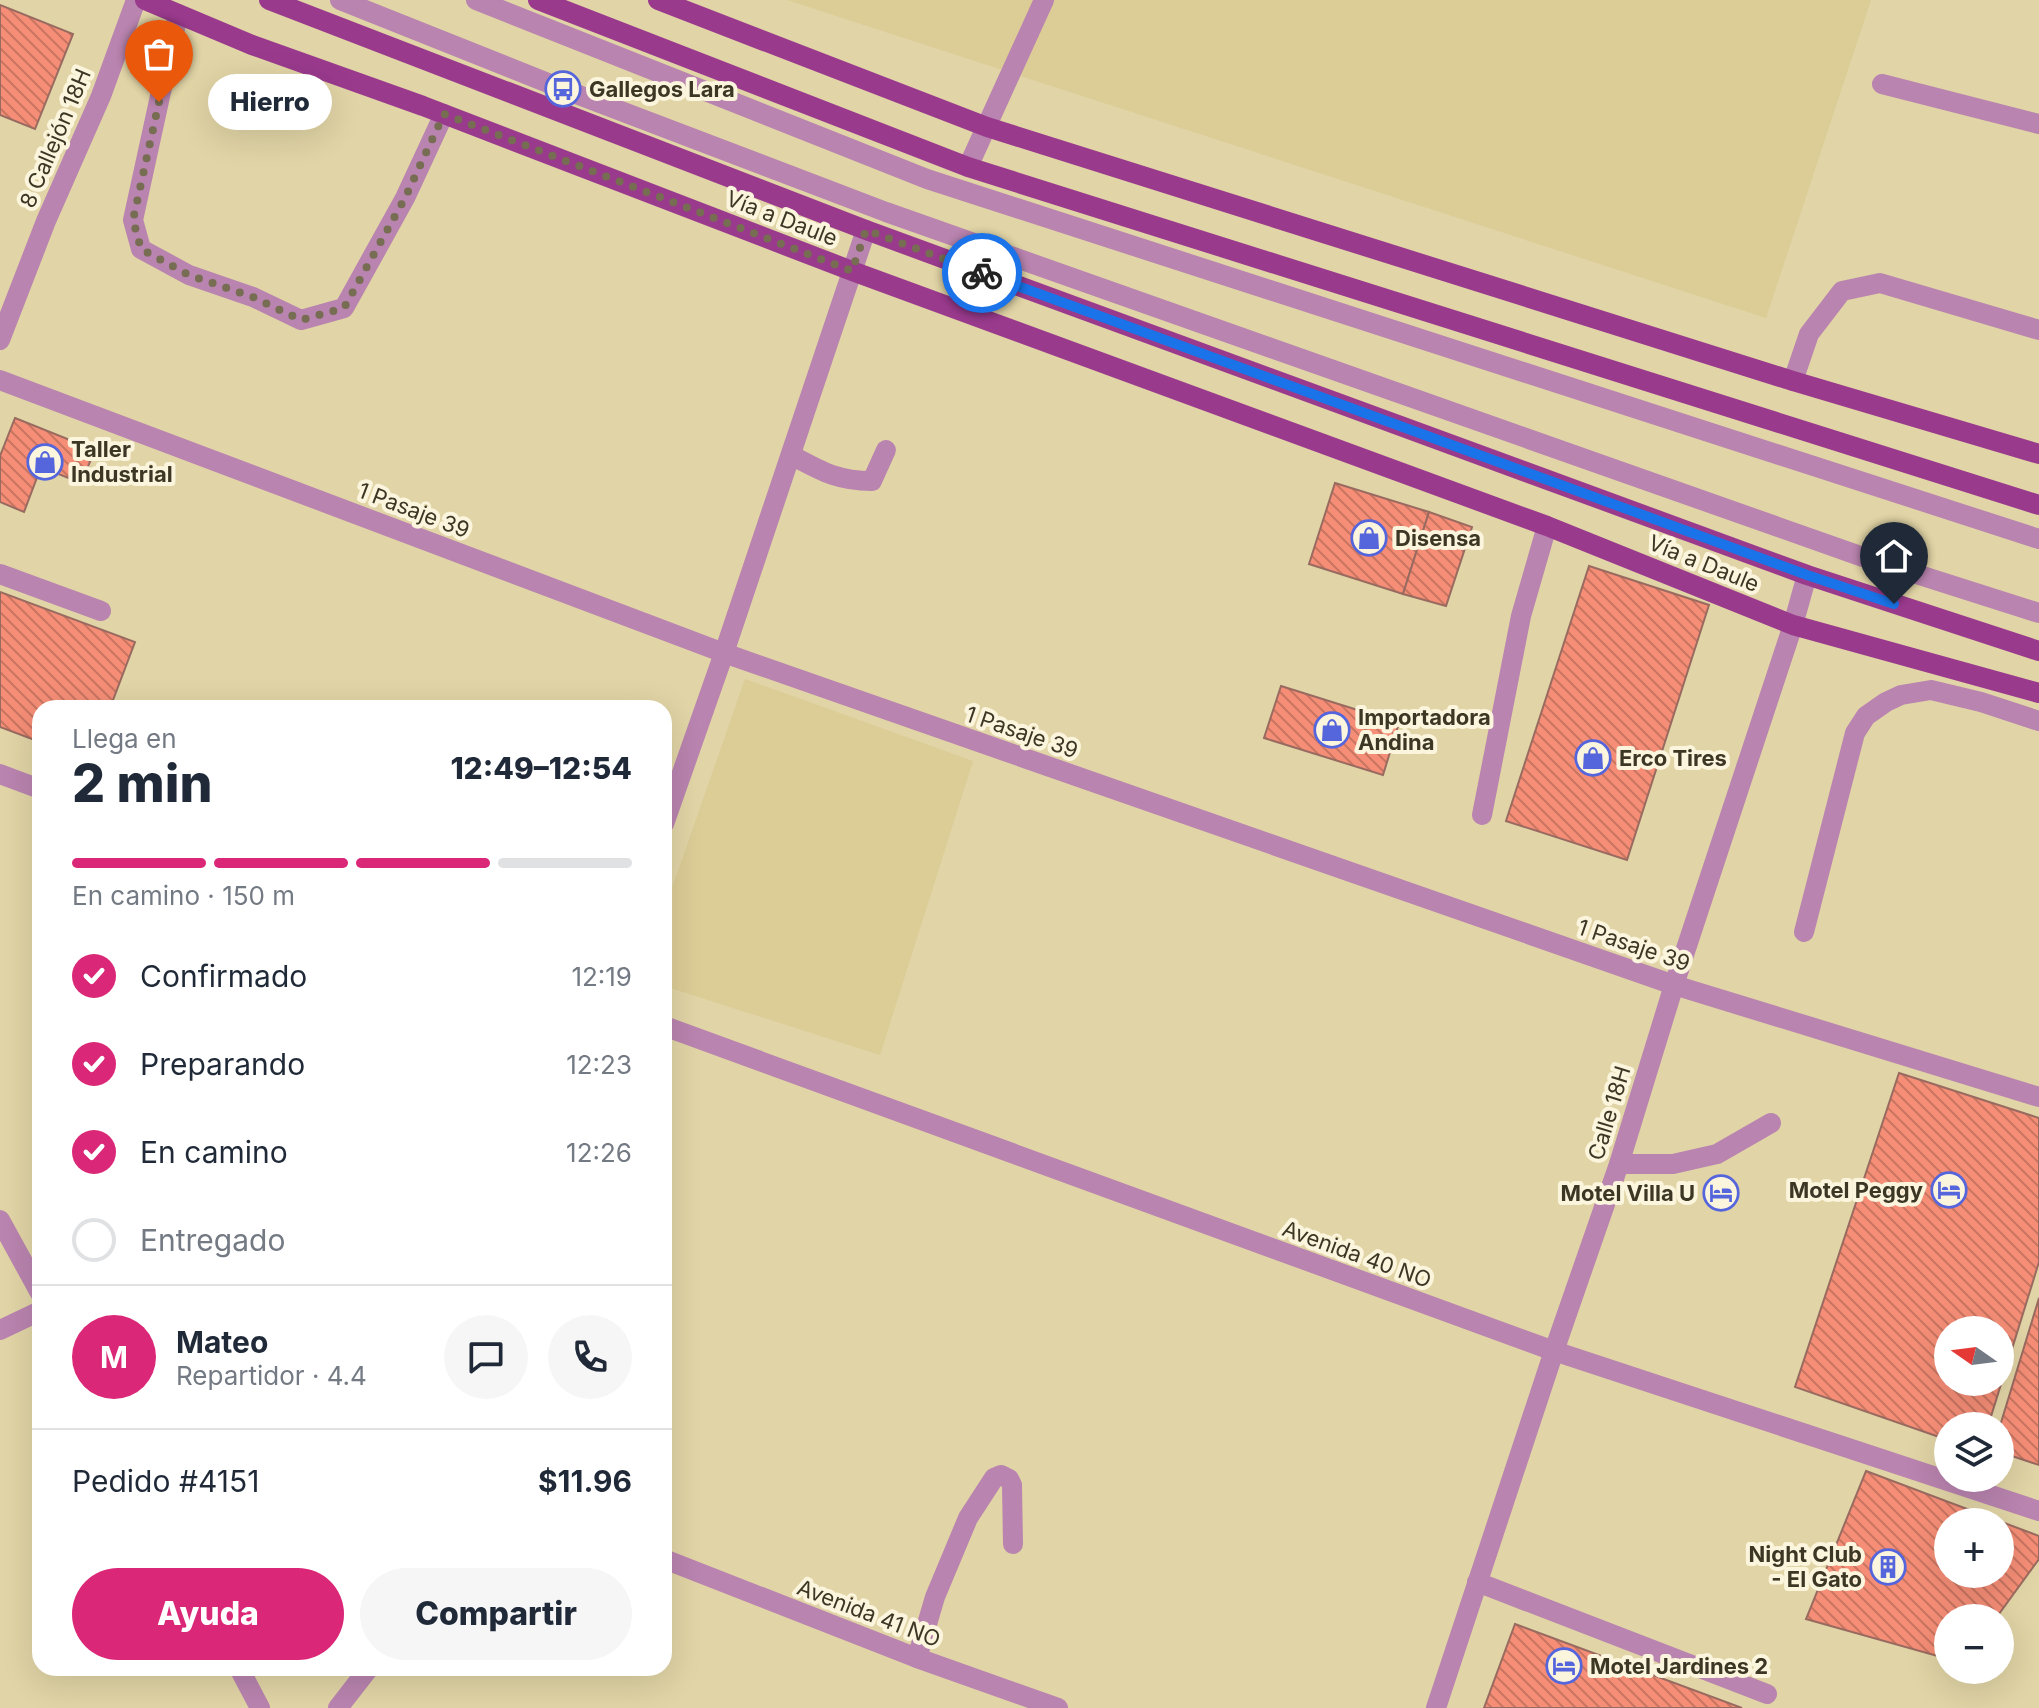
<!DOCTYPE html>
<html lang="es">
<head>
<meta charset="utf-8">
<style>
	body { margin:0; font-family:Inter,sans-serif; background:#f6f6f7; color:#1f2937; height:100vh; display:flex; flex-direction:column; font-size:30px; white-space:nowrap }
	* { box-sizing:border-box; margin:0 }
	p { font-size:26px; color:#747a83 }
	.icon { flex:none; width:44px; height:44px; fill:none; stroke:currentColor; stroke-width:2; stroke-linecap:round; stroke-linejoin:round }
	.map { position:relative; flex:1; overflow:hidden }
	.sheet { position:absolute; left:32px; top:700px; width:640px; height:976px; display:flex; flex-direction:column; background:#fff; border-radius:24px; box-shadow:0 8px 32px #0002 }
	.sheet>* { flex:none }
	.needle { width:52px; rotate:284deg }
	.fabs { position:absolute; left:1934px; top:1316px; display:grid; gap:16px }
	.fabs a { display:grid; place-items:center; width:80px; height:80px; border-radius:50%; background:#fff; box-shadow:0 8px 32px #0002; font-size:40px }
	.pin { position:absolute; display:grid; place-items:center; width:68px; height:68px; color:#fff; margin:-82px -34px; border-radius:50% 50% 50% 0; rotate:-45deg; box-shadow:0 0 8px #0007 }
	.pin .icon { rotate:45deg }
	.courier { position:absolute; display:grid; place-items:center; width:80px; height:80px; margin:-40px; border:6px solid #1a73e8; border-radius:50%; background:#fff; color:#222; box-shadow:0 2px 10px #0007 }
	.bubble { position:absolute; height:56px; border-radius:28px; background:#fff; box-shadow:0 8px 32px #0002; font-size:26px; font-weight:800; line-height:56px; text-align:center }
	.overview em { font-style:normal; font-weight:800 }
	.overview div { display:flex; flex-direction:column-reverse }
	.overview { display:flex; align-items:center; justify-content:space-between; height:136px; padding:0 40px }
	h1 { font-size:52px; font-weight:800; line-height:60px }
	.bar { display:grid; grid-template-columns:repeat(4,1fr); gap:12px 8px; align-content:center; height:96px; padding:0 40px }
	.bar i { height:10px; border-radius:6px; background:#e0e1e3 }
	.bar .on { background:#db2777 }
	.bar p { grid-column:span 4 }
	.line { display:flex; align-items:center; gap:20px; padding:0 40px; border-top:2px solid #e0e1e3 }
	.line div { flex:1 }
	.round { display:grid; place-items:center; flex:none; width:84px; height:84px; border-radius:42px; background:#f6f6f7 }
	ol { padding:0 40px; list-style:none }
	li { display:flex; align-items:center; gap:24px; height:88px }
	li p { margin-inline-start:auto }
	li .icon { padding:8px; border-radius:50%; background:#db2777; color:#fff; stroke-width:4 }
	li:last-child { color:#747a83 }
	li i { width:44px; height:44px; border:4px solid #e0e1e3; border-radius:50% }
	.cta { display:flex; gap:16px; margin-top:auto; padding:16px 40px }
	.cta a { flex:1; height:92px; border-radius:48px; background:#db2777; color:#fff; font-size:32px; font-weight:800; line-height:92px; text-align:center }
	.cta a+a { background:#f6f6f7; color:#1f2937 }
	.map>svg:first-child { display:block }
	.built { fill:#dccc96 }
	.building { fill:url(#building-back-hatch); stroke:#996b60; stroke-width:2; fill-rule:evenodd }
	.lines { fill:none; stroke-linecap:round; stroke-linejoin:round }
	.minor { stroke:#b984af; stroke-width:20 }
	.major { stroke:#9a3a8d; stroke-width:20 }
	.done { stroke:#766d52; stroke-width:8; stroke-dasharray:0 14.4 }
	.route { stroke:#1a73e8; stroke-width:10 }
	.labels { text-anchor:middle; stroke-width:8; stroke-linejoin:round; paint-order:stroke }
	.poi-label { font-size:22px; font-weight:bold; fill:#3c3624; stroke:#fcf5de; text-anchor:start }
	.street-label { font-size:22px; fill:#3c3624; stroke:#fcf5de }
</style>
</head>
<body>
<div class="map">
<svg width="2039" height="1708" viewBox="0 0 2039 1708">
	<defs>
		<pattern id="building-back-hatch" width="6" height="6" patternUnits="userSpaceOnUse" patternTransform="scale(2)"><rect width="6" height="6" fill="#f68e77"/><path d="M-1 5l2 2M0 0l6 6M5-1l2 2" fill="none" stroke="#c87561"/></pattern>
	</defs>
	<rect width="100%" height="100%" fill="#e1d4a6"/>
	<g class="built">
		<path d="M 787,0 L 1871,0 L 1766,318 Z"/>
		<path d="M 745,679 L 973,761 L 880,1055 L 664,986 L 664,911 Z"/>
	</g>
	<g class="building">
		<path d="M 0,5 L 73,34 L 35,129 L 0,115 Z"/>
		<path d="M 15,418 L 95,450 L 81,483 L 41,467 L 24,512 L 0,502 L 0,456 Z"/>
		<path d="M 1335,483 L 1429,512 L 1403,594 L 1309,564 Z"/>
		<path d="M 1429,512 L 1472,527 L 1446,606 L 1403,594 Z"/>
		<path d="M 1589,566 L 1709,605 L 1627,860 L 1506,821 Z"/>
		<path d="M 0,592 L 135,642 L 110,708 L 40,708 L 40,742 L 0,727 Z"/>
		<path d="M 1281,686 L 1399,723 L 1383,775 L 1264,738 Z"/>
		<path d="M 1899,1073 L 2039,1118 L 2039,1262 L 1988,1426 L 1948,1426 L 1948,1440 L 1795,1387 ZM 1948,1330 L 2000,1330 L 2000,1382 L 1948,1382 Z"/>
		<path d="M 2039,1298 L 2039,1465 L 2000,1452 L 2000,1426 Z"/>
		<path d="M 1866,1471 L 2039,1536 L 2039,1559 L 1996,1618 L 1948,1618 L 1948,1659 L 1806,1619 ZM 1948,1522 L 2000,1522 L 2000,1574 L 1948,1574 Z"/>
		<path d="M 1515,1624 L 1742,1708 L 1484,1708 Z"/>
	</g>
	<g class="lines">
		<g class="minor">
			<path d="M 340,0 L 563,89 L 886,212 L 1863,557 L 2039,613"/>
			<path d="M 476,0 L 927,179 L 2039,539"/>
			<path d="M 178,14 L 133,220 L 141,249 L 189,275 L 253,297 L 301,320 L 344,308 L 405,198 L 444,114"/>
			<path d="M 1882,84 L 2039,124"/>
			<path d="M 968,167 L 1044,0"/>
			<path d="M 0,340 L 46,221 L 101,96 L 136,0"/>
			<path d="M 0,380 L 724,653 L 1674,985 L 2039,1097"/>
			<path d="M 1793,381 L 1809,334 L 1842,291 L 1880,283 L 2039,330"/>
			<path d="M 791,455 C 821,471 837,481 872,481 L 886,450"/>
			<path d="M 0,574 L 101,611"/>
			<path d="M 0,774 L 40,789"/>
			<path d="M 1482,815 L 1521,616 L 1547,526"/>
			<path d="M 664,824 L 724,653 L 866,230"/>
			<path d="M 1804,932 L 1855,733 L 1866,716 L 1886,702 L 1901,695 L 1931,690 L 1981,702 L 2039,721"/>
			<path d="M 664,1026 L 1554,1351 L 2039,1511"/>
			<path d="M 1619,1164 L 1673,1164 L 1717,1154 L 1771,1123"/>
			<path d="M 0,1220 L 40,1293"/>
			<path d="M 0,1330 L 40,1311"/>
			<path d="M 664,1559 L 917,1658 L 1058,1708"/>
			<path d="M 1477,1582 L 1767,1694"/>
			<path d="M 917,1658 L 935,1597 L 968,1518 L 994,1478 L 1001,1475 L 1009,1479 L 1012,1485 L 1013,1544"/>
			<path d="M 239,1668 L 260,1708"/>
			<path d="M 338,1708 L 369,1668"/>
			<path d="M 1436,1708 L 1554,1351 L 1619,1164 L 1674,985 L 1793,625 L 1807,575"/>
		</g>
		<g class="major">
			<path d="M 145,0 L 252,45 L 423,106 L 852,271 L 1547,526 L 1793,625 L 2039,693"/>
			<path d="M 269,0 L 866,230 L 1807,575 L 2039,651"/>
			<path d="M 538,0 L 968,167 L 2039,505"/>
			<path d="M 658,0 L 987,127 L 1793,381 L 2039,454"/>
		</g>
	</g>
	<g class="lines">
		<path class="done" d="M 159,102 L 133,220 L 141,249 L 189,275 L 253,297 L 301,320 L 344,308 L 405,198 L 444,114 L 852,271 L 866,230 L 982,273"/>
		<path class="route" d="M 982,273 L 1807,575 L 1894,604"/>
	</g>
	<defs>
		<symbol id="bus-ring" viewBox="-11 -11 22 22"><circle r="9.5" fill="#fcf5de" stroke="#5565dc" stroke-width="1.5"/><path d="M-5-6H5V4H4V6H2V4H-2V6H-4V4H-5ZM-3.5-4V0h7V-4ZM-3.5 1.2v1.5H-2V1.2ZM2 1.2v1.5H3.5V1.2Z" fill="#5565dc"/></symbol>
		<symbol id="shop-ring" viewBox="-11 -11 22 22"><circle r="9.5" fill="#fcf5de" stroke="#5565dc" stroke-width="1.5"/><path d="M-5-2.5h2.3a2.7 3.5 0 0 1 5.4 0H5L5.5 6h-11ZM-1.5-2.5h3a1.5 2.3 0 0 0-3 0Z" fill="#5565dc"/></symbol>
		<symbol id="hotel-ring" viewBox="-11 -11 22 22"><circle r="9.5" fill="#fcf5de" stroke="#5565dc" stroke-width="1.5"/><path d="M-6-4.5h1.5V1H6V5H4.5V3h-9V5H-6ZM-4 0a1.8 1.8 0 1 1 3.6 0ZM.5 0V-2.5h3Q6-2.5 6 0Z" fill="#5565dc"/></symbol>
		<symbol id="building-ring" viewBox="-11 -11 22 22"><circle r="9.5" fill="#fcf5de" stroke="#5565dc" stroke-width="1.5"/><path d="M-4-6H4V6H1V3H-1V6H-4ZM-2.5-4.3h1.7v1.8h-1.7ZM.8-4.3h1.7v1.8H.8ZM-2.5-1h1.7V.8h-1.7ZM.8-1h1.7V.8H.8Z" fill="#5565dc"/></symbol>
	</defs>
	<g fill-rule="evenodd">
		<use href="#bus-ring" x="543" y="69" width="40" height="40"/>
		<use href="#shop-ring" x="25" y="442" width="40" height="40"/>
		<use href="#shop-ring" x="1349" y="518" width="40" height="40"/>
		<use href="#shop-ring" x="1312" y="710" width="40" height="40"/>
		<use href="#shop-ring" x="1573" y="738" width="40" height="40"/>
		<use href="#hotel-ring" x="1929" y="1170" width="40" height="40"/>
		<use href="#hotel-ring" x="1701" y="1173" width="40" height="40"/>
		<use href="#building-ring" x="1868" y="1547" width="40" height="40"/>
		<use href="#hotel-ring" x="1544" y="1646" width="40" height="40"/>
	</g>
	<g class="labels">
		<g class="poi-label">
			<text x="589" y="97">Gallegos Lara</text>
			<text x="71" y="457">Taller<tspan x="71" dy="25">Industrial</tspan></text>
			<text x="1395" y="546">Disensa</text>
			<text x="1358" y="725">Importadora<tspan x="1358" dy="25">Andina</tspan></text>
			<text x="1619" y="766">Erco Tires</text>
			<text x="1923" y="1198" text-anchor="end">Motel Peggy</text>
			<text x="1695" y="1201" text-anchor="end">Motel Villa U</text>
			<text x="1862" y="1562" text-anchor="end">Night Club<tspan x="1862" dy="25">- El Gato</tspan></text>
			<text x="1590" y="1674">Motel Jardines 2</text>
		</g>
		<g class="street-label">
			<text transform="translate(55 138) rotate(-67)" y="8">8 Callejón 18H</text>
			<text transform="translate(782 218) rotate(21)" y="8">Vía a Daule</text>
			<text transform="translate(414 510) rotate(21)" y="8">1 Pasaje 39</text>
			<text transform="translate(1704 563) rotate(22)" y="8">Vía a Daule</text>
			<text transform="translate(1022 732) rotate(19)" y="8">1 Pasaje 39</text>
			<text transform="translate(1634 945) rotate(19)" y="8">1 Pasaje 39</text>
			<text transform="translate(1609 1113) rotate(-73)" y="8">Calle 18H</text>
			<text transform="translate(1357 1254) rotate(20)" y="8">Avenida 40 NO</text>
			<text transform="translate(869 1613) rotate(21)" y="8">Avenida 41 NO</text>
		</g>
	</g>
</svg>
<div class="fabs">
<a><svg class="needle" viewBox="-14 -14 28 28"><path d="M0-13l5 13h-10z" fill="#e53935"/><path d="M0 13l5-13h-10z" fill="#747a83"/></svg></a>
<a><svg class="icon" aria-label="layers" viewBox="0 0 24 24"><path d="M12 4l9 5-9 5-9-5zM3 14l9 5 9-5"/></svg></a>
<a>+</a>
<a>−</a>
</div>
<div class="pin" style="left:159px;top:102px;background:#ea580c"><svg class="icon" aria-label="bag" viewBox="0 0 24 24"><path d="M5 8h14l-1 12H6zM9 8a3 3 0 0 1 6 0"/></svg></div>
<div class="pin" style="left:1894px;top:604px;background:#1f2937"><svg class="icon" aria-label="home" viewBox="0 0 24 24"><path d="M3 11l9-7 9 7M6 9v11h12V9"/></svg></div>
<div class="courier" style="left:982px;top:273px"><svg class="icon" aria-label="bike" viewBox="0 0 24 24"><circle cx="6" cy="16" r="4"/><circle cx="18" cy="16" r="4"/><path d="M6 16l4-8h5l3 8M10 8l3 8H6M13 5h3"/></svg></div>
<div class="bubble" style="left:208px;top:74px;width:124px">Hierro</div>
<section class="sheet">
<div class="overview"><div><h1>2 min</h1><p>Llega en</p></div><em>12:49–12:54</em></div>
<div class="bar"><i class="on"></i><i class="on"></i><i class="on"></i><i></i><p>En camino · 150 m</p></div>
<ol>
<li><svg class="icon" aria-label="check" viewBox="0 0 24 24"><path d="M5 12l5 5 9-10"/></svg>Confirmado<p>12:19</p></li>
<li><svg class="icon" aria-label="check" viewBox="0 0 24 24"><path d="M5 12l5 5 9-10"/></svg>Preparando<p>12:23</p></li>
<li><svg class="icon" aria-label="check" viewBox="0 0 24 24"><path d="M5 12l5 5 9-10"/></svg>En camino<p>12:26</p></li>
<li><i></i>Entregado</li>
</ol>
<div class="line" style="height:144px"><b class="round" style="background:#db2777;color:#fff">M</b><div><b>Mateo</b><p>Repartidor · 4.4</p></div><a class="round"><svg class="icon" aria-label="chat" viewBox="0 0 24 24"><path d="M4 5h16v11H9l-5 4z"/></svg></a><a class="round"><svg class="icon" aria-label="phone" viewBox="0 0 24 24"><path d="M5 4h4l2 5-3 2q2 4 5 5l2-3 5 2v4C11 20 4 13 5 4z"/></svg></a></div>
<div class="line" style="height:104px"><div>Pedido #4151</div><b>$11.96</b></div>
<div class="cta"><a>Ayuda</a><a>Compartir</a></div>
</section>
</div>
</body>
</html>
